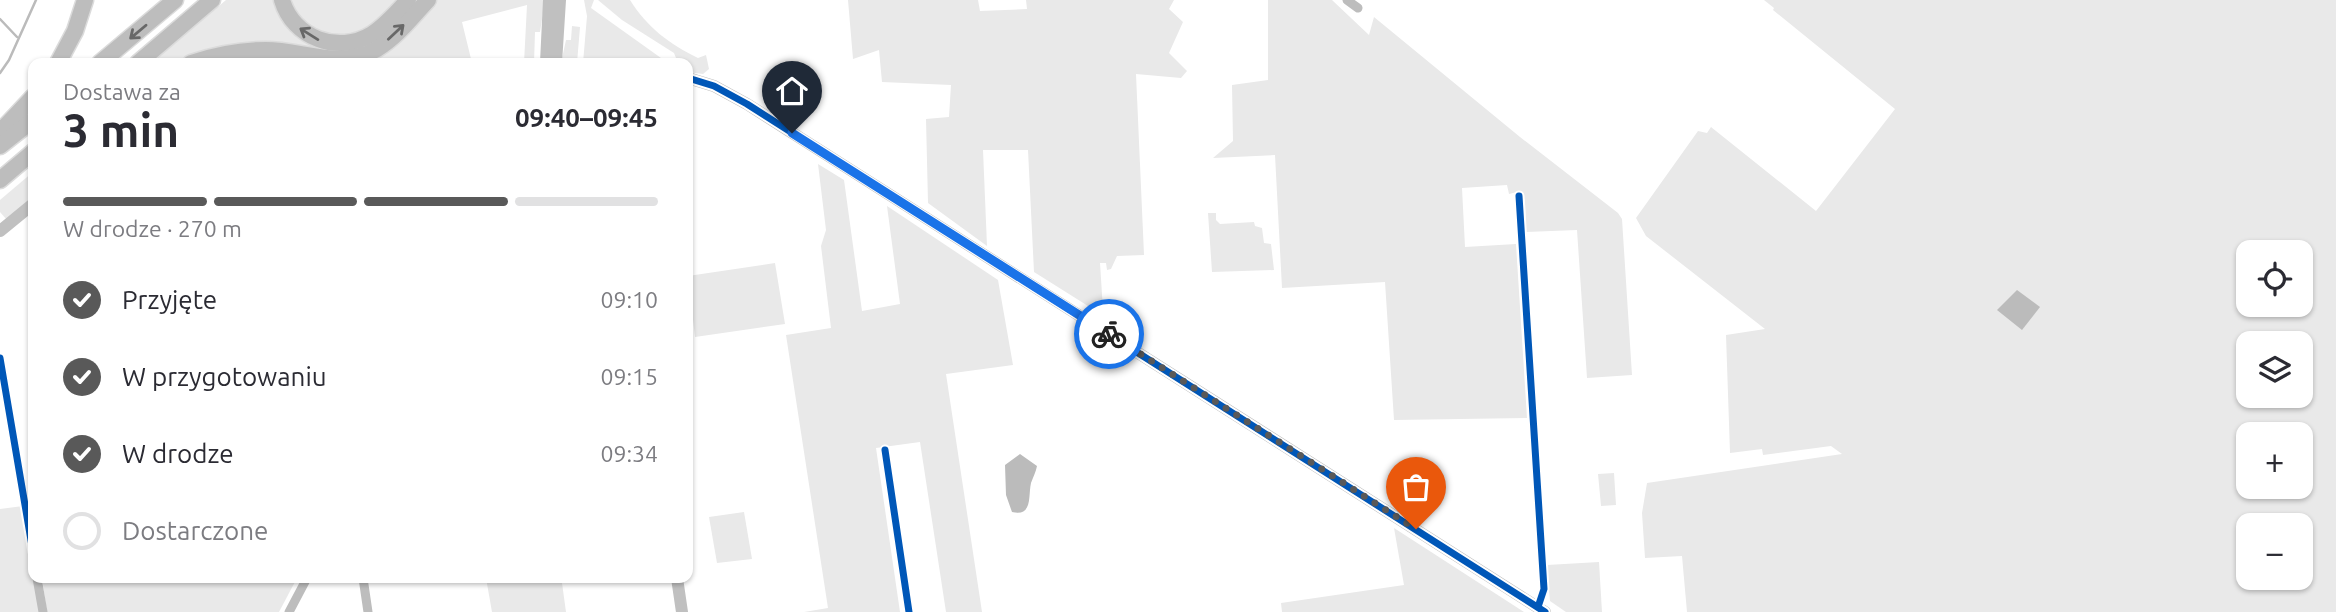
<!DOCTYPE html>
<html lang="pl">
<head>
<meta charset="utf-8">
<style>
	body { margin:0; font-family:Ubuntu,sans-serif; background:#f2f2f3; color:#2b2b33; height:100vh; display:flex; flex-direction:column; font-size:26px; white-space:nowrap }
	* { box-sizing:border-box; margin:0 }
	p { font-size:23px; color:#7c7c81 }
	.icon { flex:none; width:38px; height:38px; fill:none; stroke:currentColor; stroke-width:2; stroke-linecap:round; stroke-linejoin:round }
	.map { position:relative; flex:1; overflow:hidden }
	.sheet { position:absolute; left:28px; top:58px; width:665px; height:525px; display:flex; flex-direction:column; background:#fff; border-radius:14px; box-shadow:0 2px 5px #0004 }
	.sheet>* { flex:none }
	.controls { position:absolute; left:2236px; top:240px; display:grid; gap:14px }
	.controls a { display:grid; place-items:center; width:77px; height:77px; border-radius:14px; background:#fff; box-shadow:0 2px 5px #0004; font-size:35px }
	.pin { position:absolute; display:grid; place-items:center; width:60px; height:60px; color:#fff; margin:-72px -30px; border-radius:50% 50% 50% 0; rotate:-45deg; box-shadow:0 0 7px #0007 }
	.pin .icon { rotate:45deg }
	.courier { position:absolute; display:grid; place-items:center; width:70px; height:70px; margin:-35px; border:5px solid #1a73e8; border-radius:50%; background:#fff; color:#222; box-shadow:0 2px 9px #0007 }
	.head em { font-style:normal; font-weight:600 }
	.head div { display:flex; flex-direction:column-reverse }
	.head { display:flex; align-items:center; justify-content:space-between; height:119px; padding:0 35px }
	h1 { font-size:46px; font-weight:600; line-height:52px }
	.bar { display:grid; grid-template-columns:repeat(4,1fr); gap:10px 7px; align-content:center; height:84px; padding:0 35px }
	.bar i { height:9px; border-radius:5px; background:#e1e1e2 }
	.bar .on { background:#595959 }
	.bar p { grid-column:span 4 }
	ol { padding:0 35px; list-style:none }
	li { display:flex; align-items:center; gap:21px; height:77px }
	li p { margin-inline-start:auto }
	li .icon { padding:7px; border-radius:50%; background:#595959; color:#fff; stroke-width:4 }
	li:last-child { color:#7c7c81 }
	li i { width:38px; height:38px; border:4px solid #e1e1e2; border-radius:50% }
	.map>svg:first-child { display:block }
	.green { fill:#e9e9e9; fill-rule:evenodd }
	.water { fill:#bbb }
	.lines { fill:none; stroke-linecap:round; stroke-linejoin:round }
	.stream { stroke:#bbb; stroke-width:2.5 }
	.highway-casing { stroke:#dbdbdb; stroke-width:19 }
	.street { stroke:#bdbdbd; stroke-width:9 }
	.secondary { stroke:#c0c0c0; stroke-width:12 }
	.highway { stroke:#bdbdbd; stroke-width:16 }
	.cycleway-casing { stroke:#fff; stroke-width:11 }
	.cycleway { stroke:#0057b8; stroke-width:7 }
	.oneway { stroke:#686868 }
	.done { stroke:#595959; stroke-width:7; stroke-dasharray:0 12.6 }
	.route { stroke:#1a73e8; stroke-width:9 }
</style>
</head>
<body>
<div class="map">
<svg width="2336" height="612" viewBox="0 0 2336 612">
	<rect width="100%" height="100%" fill="#fff"/>
	<g class="green">
		<path d="M 226,0 L 277,0 L 278,5 L 339,48 L 414,0 L 422,0 L 356,52 L 203,54 L 176,63 L 152,63 Z"/>
		<path d="M 289,0 L 402,0 C 363,38 320,59 289,0 Z"/>
		<path d="M 436,0 L 545,0 L 540,32 L 535,32 L 534,63 L 524,63 L 527,5 L 462,22 L 472,63 L 355,63 L 403,34 Z"/>
		<path d="M 584,0 L 594,0 L 591,8 L 668,63 L 583,63 L 587,16 Z"/>
		<path d="M 598,0 L 630,0 C 647,27 669,44 698,58 L 706,55 L 709,69 L 703,74 L 688,72 L 688,63 L 678,63 L 674,53 L 622,20 Z"/>
		<path d="M 848,0 L 978,0 L 980,11 L 1027,9 L 1026,0 L 1174,0 L 1169,9 L 1183,22 L 1169,53 L 1187,71 L 1181,78 L 1136,74 L 1144,255 L 1117,256 L 1111,269 L 1107,270 L 1106,263 L 1100,263 L 1103,310 L 1096,311 L 1034,272 L 1028,150 L 983,150 L 987,246 L 928,203 L 926,119 L 949,117 L 951,85 L 882,82 L 879,50 L 853,59 Z"/>
		<path d="M 1268,0 L 1332,0 L 1369,35 L 1374,17 L 1520,137 L 1618,213 L 1622,219 L 1632,375 L 1587,378 L 1577,230 L 1526,232 L 1525,201 L 1521,191 L 1509,194 L 1507,185 L 1462,188 L 1465,247 L 1516,244 L 1527,418 L 1394,420 L 1385,282 L 1282,288 L 1275,155 L 1213,158 L 1233,141 L 1232,85 L 1268,80 Z"/>
		<path d="M 1764,0 L 2336,0 L 2336,612 L 1687,612 L 1682,556 L 1645,558 L 1642,513 L 1647,483 L 1842,454 L 1831,446 L 1763,455 L 1762,449 L 1730,453 L 1726,335 L 1765,329 L 1646,236 L 1636,218 L 1698,131 L 1707,133 L 1711,127 L 1816,211 L 1895,109 L 1773,10 L 1774,8 ZM 2249,252 L 2301,252 L 2301,304 L 2249,304 ZM 2249,343 L 2301,343 L 2301,396 L 2249,396 ZM 2249,434 L 2301,434 L 2301,486 L 2249,486 ZM 2249,525 L 2301,525 L 2301,578 L 2249,578 Z"/>
		<path d="M 572,26 L 580,27 L 577,63 L 561,63 L 566,40 L 571,40 Z"/>
		<path d="M 818,164 L 844,180 L 862,311 L 900,304 L 887,206 L 998,280 L 1013,365 L 946,374 L 982,612 L 946,612 L 920,442 L 876,448 L 900,612 L 804,612 L 828,608 L 786,335 L 831,328 L 821,246 L 826,230 Z"/>
		<path d="M 33,172 L 33,198 L 7,220 L 0,212 L 0,200 Z"/>
		<path d="M 1208,213 L 1216,213 L 1216,220 L 1220,224 L 1254,222 L 1255,226 L 1262,228 L 1264,243 L 1271,244 L 1274,270 L 1212,272 Z"/>
		<path d="M 775,263 L 785,324 L 695,337 L 692,311 L 688,311 L 688,276 Z"/>
		<path d="M 1614,473 L 1616,505 L 1601,506 L 1598,474 Z"/>
		<path d="M 23,506 L 41,612 L 0,612 L 0,509 Z"/>
		<path d="M 744,512 L 752,559 L 717,563 L 709,517 Z"/>
		<path d="M 1394,528 L 1524,612 L 1282,612 L 1281,603 L 1404,585 Z"/>
		<path d="M 1599,562 L 1602,612 L 1566,612 L 1550,601 L 1547,565 Z"/>
		<path d="M 42,578 L 297,578 L 279,612 L 47,612 Z"/>
		<path d="M 486,578 L 610,578 L 562,583 L 566,612 L 492,612 Z"/>
	</g>
	<g class="water">
		<path d="M 2017,290 L 2040,307 L 2022,330 L 1997,310 Z"/>
		<path d="M 1020,454 L 1037,466 C 1036,472 1033,477 1031,483 C 1028,496 1033,517 1012,512 L 1006,495 L 1005,465 Z"/>
	</g>
	<g class="lines">
		<g class="stream">
			<path d="M 0,19 L 17,37"/>
			<path d="M 0,73 L 9,60 L 36,0"/>
		</g>
		<defs>
			<g id="highway">
				<path d="M 282,0 C 293,38 338,55 372,34 C 386,25 397,12 408,0"/>
				<path d="M 58,63 L 75,31 L 85,0"/>
				<path d="M 100,63 L 175,0"/>
				<path d="M 138,63 L 212,0"/>
				<path d="M 191,63 C 215,55 241,50 266,50 C 303,50 341,70 377,49 C 397,37 412,17 428,0"/>
				<path d="M 0,132 L 33,97"/>
				<path d="M 0,146 L 33,120"/>
				<path d="M 0,180 L 33,152"/>
			</g>
		</defs>
		<use href="#highway" class="highway-casing"/>
		<g class="street">
			<path d="M 1347,0 L 1358,8"/>
			<path d="M 1519,196 L 1544,589 L 1538,607"/>
			<path d="M 0,358 L 33,552"/>
			<path d="M 885,450 L 909,612"/>
			<path d="M 37,578 L 43,612"/>
			<path d="M 363,578 L 368,612"/>
			<path d="M 289,612 L 307,578"/>
		</g>
		<g class="secondary">
			<path d="M 546,63 L 549,0"/>
			<path d="M 556,63 L 560,0"/>
			<path d="M 688,78 L 714,86 L 747,104 L 1545,612"/>
			<path d="M 0,231 L 33,204"/>
			<path d="M 677,578 L 682,612"/>
		</g>
		<use href="#highway" class="highway"/>
		<defs>
			<g id="cycleway">
				<path d="M 688,78 L 714,86 L 747,104 L 1545,612"/>
				<path d="M 1519,196 L 1544,589 L 1538,607"/>
				<path d="M 0,358 L 33,552"/>
				<path d="M 885,450 L 909,612"/>
			</g>
		</defs>
		<use href="#cycleway" class="cycleway-casing"/>
		<use href="#cycleway" class="cycleway"/>
	</g>
	<defs><path id="oneway-shaft" d="M-6 0H5M1.5-3L5.5 0L1.5 3" fill="none" stroke-width="1.6" stroke-linecap="round" stroke-linejoin="round" transform="scale(1.75)"/></defs>
	<g class="oneway">
		<use href="#oneway-shaft" transform="translate(138 32) rotate(140)"/>
		<use href="#oneway-shaft" transform="translate(396 32) rotate(-43)"/>
		<use href="#oneway-shaft" transform="translate(309 34) rotate(-148)"/>
	</g>
	<g class="lines">
		<path class="done" d="M 1109,334 L 1416,529"/>
		<path class="route" d="M 792,133 L 1109,334"/>
	</g>
</svg>
<div class="controls">
<a><svg class="icon" aria-label="locate" viewBox="0 0 24 24"><circle cx="12" cy="12" r="6"/><path d="M12 2v4M12 18v4M2 12h4M18 12h4"/></svg></a>
<a><svg class="icon" aria-label="layers" viewBox="0 0 24 24"><path d="M12 4l9 5-9 5-9-5zM3 14l9 5 9-5"/></svg></a>
<a>+</a>
<a>−</a>
</div>
<div class="pin" style="left:1416px;top:529px;background:#ea580c"><svg class="icon" aria-label="bag" viewBox="0 0 24 24"><path d="M5 8h14l-1 12H6zM9 8a3 3 0 0 1 6 0"/></svg></div>
<div class="pin" style="left:792px;top:133px;background:#1f2937"><svg class="icon" aria-label="home" viewBox="0 0 24 24"><path d="M3 11l9-7 9 7M6 9v11h12V9"/></svg></div>
<div class="courier" style="left:1109px;top:334px"><svg class="icon" aria-label="bike" viewBox="0 0 24 24"><circle cx="6" cy="16" r="4"/><circle cx="18" cy="16" r="4"/><path d="M6 16l4-8h5l3 8M10 8l3 8H6M13 5h3"/></svg></div>
<section class="sheet">
<div class="head"><div><h1>3 min</h1><p>Dostawa za</p></div><em>09:40–09:45</em></div>
<div class="bar"><i class="on"></i><i class="on"></i><i class="on"></i><i></i><p>W drodze · 270 m</p></div>
<ol>
<li><svg class="icon" aria-label="check" viewBox="0 0 24 24"><path d="M5 12l5 5 9-10"/></svg>Przyjęte<p>09:10</p></li>
<li><svg class="icon" aria-label="check" viewBox="0 0 24 24"><path d="M5 12l5 5 9-10"/></svg>W przygotowaniu<p>09:15</p></li>
<li><svg class="icon" aria-label="check" viewBox="0 0 24 24"><path d="M5 12l5 5 9-10"/></svg>W drodze<p>09:34</p></li>
<li><i></i>Dostarczone</li>
</ol>
</section>
</div>
</body>
</html>
